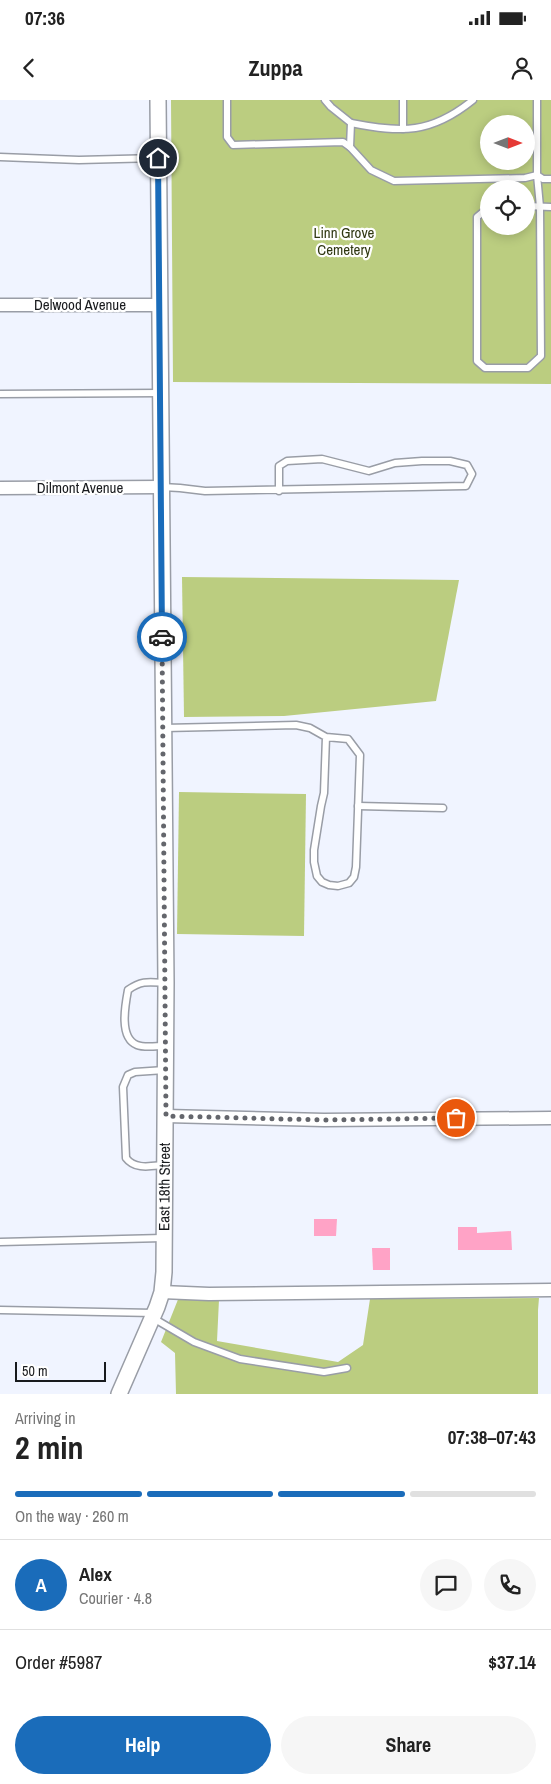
<!DOCTYPE html>
<html lang="en">
<head>
<meta charset="utf-8">
<style>
	body { margin:0; font-family:"Archivo Narrow",sans-serif; background:#f6f6f6; color:#222; height:100vh; display:flex; flex-direction:column; font-size:19px; white-space:nowrap }
	* { box-sizing:border-box; margin:0 }
	p { font-size:16px; color:#767676 }
	.icon { flex:none; width:28px; height:28px; fill:none; stroke:currentColor; stroke-width:2; stroke-linecap:round; stroke-linejoin:round }
	.map { position:relative; height:1294px; overflow:hidden }
	.panel { display:flex; flex-direction:column; background:#fff; flex:1 }
	.panel>* { flex:none }
	.needle { width:32px; rotate:90deg }
	.buttons { position:absolute; left:480px; top:15px; display:grid; gap:10px }
	.buttons a { display:grid; place-items:center; width:55px; height:55px; border-radius:50%; background:#fff; box-shadow:0 2px 12px #0003; font-size:25px }
	.scale { position:absolute; left:15px; bottom:12px; width:91px; box-sizing:border-box; padding-left:5px; border:2px solid #181a1d; border-top:0; font-size:14px; line-height:18px; white-space:nowrap; color:#181a1d; -webkit-text-stroke:4px #fff; paint-order:stroke }
	.pin { position:absolute; display:grid; place-items:center; width:42px; height:42px; color:#fff; margin:-21px; border:2px solid #fff; border-radius:50%; box-shadow:0 1px 5px #0007 }
	.courier { position:absolute; display:grid; place-items:center; width:50px; height:50px; margin:-25px; border:4px solid #1a6cba; border-radius:50%; background:#fff; color:#222; box-shadow:0 1px 6px #0007 }
	.head em { font-style:normal; font-weight:700 }
	.head div { display:flex; flex-direction:column-reverse }
	.head { display:flex; align-items:center; justify-content:space-between; height:85px; padding:0 15px }
	h1 { font-size:32px; font-weight:700; line-height:38px }
	.bar { display:grid; grid-template-columns:repeat(4,1fr); gap:8px 5px; align-content:center; height:60px; padding:0 15px }
	.bar i { height:6px; border-radius:4px; background:#e0e0e0 }
	.bar .current { background:#1a6cba }
	.bar p { grid-column:span 4 }
	.line { display:flex; align-items:center; gap:12px; padding:0 15px; border-top:1px solid #e0e0e0 }
	.line div { flex:1 }
	.round { display:grid; place-items:center; flex:none; width:52px; height:52px; border-radius:26px; background:#f6f6f6 }
	.action { display:flex; gap:10px; margin-top:auto; padding:10px 15px }
	.action a { flex:1; height:58px; border-radius:30px; background:#1a6cba; color:#fff; font-size:20px; font-weight:700; line-height:58px; text-align:center }
	.action a+a { background:#f6f6f6; color:#222 }
	.status { display:flex; justify-content:space-between; align-items:center; height:35px; padding:0 25px; background:#fff; direction:ltr }
	.status svg { height:14px; fill:currentColor }
	header { display:flex; justify-content:space-between; align-items:center; height:65px; padding:0 15px; background:#fff; font-size:22px; font-weight:700 }
	.map>svg:first-child { display:block }
	.green { fill:#bbcd80; fill-rule:evenodd }
	.building { fill:#ffa3c6 }
	.lines { fill:none; stroke-linecap:round; stroke-linejoin:round }
	.service-casing { stroke:#999da6; stroke-width:9 }
	.minor-casing { stroke:#999da6; stroke-width:15 }
	.tertiary-casing { stroke:#999da6; stroke-width:18 }
	.service { stroke:#fff; stroke-width:6 }
	.minor { stroke:#fff; stroke-width:12 }
	.tertiary { stroke:#fff; stroke-width:15 }
	.done { stroke:#64666c; stroke-width:5; stroke-dasharray:0 9 }
	.route { stroke:#1a6cba; stroke-width:6 }
	.labels { text-anchor:middle; stroke-width:4.5; stroke-linejoin:round; paint-order:stroke }
	.park-label { font-size:15px; fill:#2f3711; stroke:#fff }
	.street-label { font-size:15px; fill:#181a1d; stroke:#fff }
</style>
</head>
<body>
<div class="status"><b>07:36</b><svg viewBox="0 0 49 12"><path d="M0 12V9h3v3zM5 12V6h3v6zM10 12V3h3v9zM15 12V0h3v12zM26 1h20v11H26zM47 4h2v5h-2z"/></svg></div>
<header><svg class="icon" aria-label="back" viewBox="0 0 24 24"><path d="M15 5l-7 7 7 7"/></svg>Zuppa<svg class="icon" aria-label="person" viewBox="0 0 24 24"><circle cx="12" cy="8" r="4"/><path d="M4 21q1-7 8-7t8 7"/></svg></header>
<div class="map">
<svg width="551" height="1294" viewBox="0 0 551 1294">
	<rect width="100%" height="100%" fill="#f0f4ff"/>
	<g class="green">
		<path d="M 171,0 L 551,0 L 551,284 L 173,282 ZM 489,24 L 526,24 L 526,61 L 489,61 ZM 489,89 L 526,89 L 526,126 L 489,126 Z"/>
		<path d="M 182,477 L 459,480 L 436,601 L 284,616 L 184,617 Z"/>
		<path d="M 179,692 L 306,694 L 304,836 L 177,834 Z"/>
		<path d="M 179,1197 L 219,1200 L 217,1241 L 338,1262 L 363,1245 L 370,1199 L 539,1198 L 538,1210 L 538,1294 L 176,1294 L 175,1253 L 161,1242 Z"/>
	</g>
	<g class="building">
		<path d="M 314,1119 L 337,1119 L 336,1136 L 314,1136 Z"/>
		<path d="M 458,1127 L 477,1127 L 477,1133 L 511,1131 L 512,1150 L 458,1150 Z"/>
		<path d="M 372,1148 L 390,1148 L 390,1170 L 373,1170 Z"/>
	</g>
	<g class="lines">
		<defs>
			<g id="service">
				<path d="M 227,0 L 227,37 L 233,45 L 343,42 L 350,47"/>
				<path d="M 325,0 L 331,7 L 351,23 L 350,47 L 371,70 L 394,81 L 525,78 L 537,75 L 540,107 L 541,256 L 528,268 L 485,268 L 477,261 L 477,117 L 489,107"/>
				<path d="M 537,0 L 537,75 L 543,79 L 551,79"/>
				<path d="M 351,23 C 402,33 431,34 473,0"/>
				<path d="M 403,29 L 403,0"/>
				<path d="M 0,57 L 79,60 L 158,58"/>
				<path d="M 526,106 L 551,107"/>
				<path d="M 0,294 L 160,293"/>
				<path d="M 162,387 L 180,388 L 205,391 L 466,386 L 472,374 L 467,365 L 450,361 L 422,361 L 395,363 L 369,371 L 322,359 L 287,361 L 279,366 L 279,391"/>
				<path d="M 164,628 L 296,625 L 310,628 L 326,637 L 324,693 L 321,706 L 314,750 L 314,762 L 317,776 L 322,782 L 329,785 L 338,786 L 349,783 L 354,777 L 356,767 L 360,655 L 348,639 L 326,637"/>
				<path d="M 358,706 L 443,708"/>
				<path d="M 164,946 C 156,946 144,948 137,945 C 119,938 125,906 128,890 C 142,880 149,882 166,883"/>
				<path d="M 164,1065 C 151,1066 135,1070 126,1058 L 123,987 L 128,975 L 135,972 L 165,970"/>
				<path d="M 0,1142 L 163,1138"/>
				<path d="M 0,1210 L 154,1213"/>
				<path d="M 153,1218 L 194,1242 L 240,1259 L 324,1272 L 347,1268"/>
			</g>
			<g id="minor">
				<path d="M 0,205 L 159,205"/>
				<path d="M 0,388 L 160,387"/>
				<path d="M 166,1016 L 324,1020 L 551,1018"/>
				<path d="M 162,1192 L 209,1194 L 551,1190"/>
			</g>
			<g id="tertiary">
				<path id="s1" d="M 119,1294 L 157,1207 L 162,1192 L 164,1172 L 166,883 L 158,0"/>
			</g>
		</defs>
		<use href="#service" class="service-casing"/>
		<use href="#minor" class="minor-casing"/>
		<use href="#tertiary" class="tertiary-casing"/>
		<use href="#service" class="service"/>
		<use href="#minor" class="minor"/>
		<use href="#tertiary" class="tertiary"/>
	</g>
	<g class="lines">
		<path class="done" d="M 162,537 L 166,1016 L 324,1020 L 456,1018"/>
		<path class="route" d="M 158,58 L 162,537"/>
	</g>
	<g class="labels">
		<g class="park-label">
			<text x="344" y="138">Linn Grove<tspan x="344" dy="17">Cemetery</tspan></text>
		</g>
		<g class="street-label">
			<text x="80" y="210">Delwood Avenue</text>
			<text x="80" y="393">Dilmont Avenue</text>
			<text dy="5" stroke="none"><textPath href="#s1" startOffset="216">East 18th Street</textPath></text>
		</g>
	</g>
</svg>
<div class="buttons">
<a><svg class="needle" viewBox="-14 -14 28 28"><path d="M0-13l5 13h-10z" fill="#e53935"/><path d="M0 13l5-13h-10z" fill="#767676"/></svg></a>
<a><svg class="icon" aria-label="locate" viewBox="0 0 24 24"><circle cx="12" cy="12" r="6"/><path d="M12 2v4M12 18v4M2 12h4M18 12h4"/></svg></a>
</div>
<div class="scale">50 m</div>
<div class="pin" style="left:456px;top:1018px;background:#ea580c"><svg class="icon" aria-label="bag" viewBox="0 0 24 24"><path d="M5 8h14l-1 12H6zM9 8a3 3 0 0 1 6 0"/></svg></div>
<div class="pin" style="left:158px;top:58px;background:#1f2937"><svg class="icon" aria-label="home" viewBox="0 0 24 24"><path d="M3 11l9-7 9 7M6 9v11h12V9"/></svg></div>
<div class="courier" style="left:162px;top:537px"><svg class="icon" aria-label="car" viewBox="0 0 24 24"><path d="M5 17H2v-5l4-1 3-4h7l3 4 3 1v5h-3M9 17h6M6 11h13"/><circle cx="7" cy="17" r="2"/><circle cx="17" cy="17" r="2"/></svg></div>
</div>
<section class="panel">
<div class="head"><div><h1>2 min</h1><p>Arriving in</p></div><em>07:38–07:43</em></div>
<div class="bar"><i class="current"></i><i class="current"></i><i class="current"></i><i></i><p>On the way · 260 m</p></div>
<div class="line" style="height:90px"><b class="round" style="background:#1a6cba;color:#fff">A</b><div><b>Alex</b><p>Courier · 4.8</p></div><a class="round"><svg class="icon" aria-label="chat" viewBox="0 0 24 24"><path d="M4 5h16v11H9l-5 4z"/></svg></a><a class="round"><svg class="icon" aria-label="phone" viewBox="0 0 24 24"><path d="M5 4h4l2 5-3 2q2 4 5 5l2-3 5 2v4C11 20 4 13 5 4z"/></svg></a></div>
<div class="line" style="height:65px"><div>Order #5987</div><b>$37.14</b></div>
<div class="action"><a>Help</a><a>Share</a></div>
</section>
</body>
</html>
